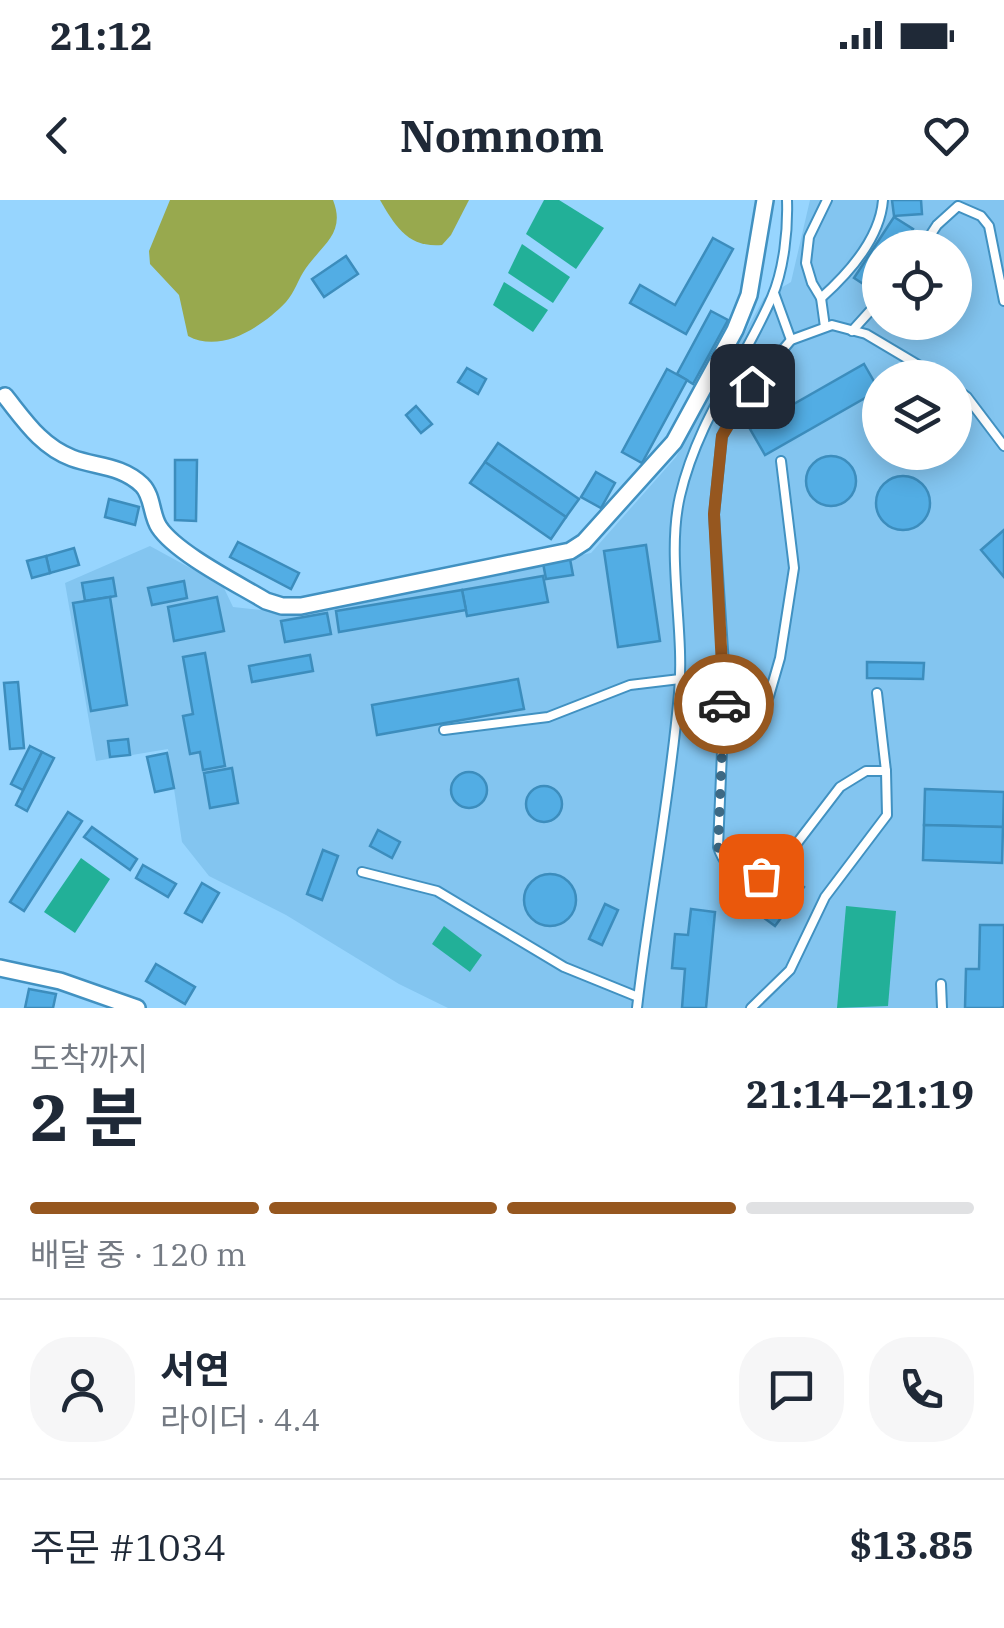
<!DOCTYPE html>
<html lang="ko">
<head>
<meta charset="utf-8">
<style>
	body { margin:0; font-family:"IBM Plex Serif","Noto Sans KR",serif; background:#f6f6f7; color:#1f2937; height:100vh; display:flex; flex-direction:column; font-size:38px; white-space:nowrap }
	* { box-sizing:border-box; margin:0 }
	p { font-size:32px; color:#747a83 }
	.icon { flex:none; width:55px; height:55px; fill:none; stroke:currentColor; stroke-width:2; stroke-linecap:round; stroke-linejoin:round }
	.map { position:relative; height:808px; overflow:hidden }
	.side { display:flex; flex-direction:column; background:#fff; flex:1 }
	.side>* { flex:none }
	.fabs { position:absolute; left:862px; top:30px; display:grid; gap:20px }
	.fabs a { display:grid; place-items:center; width:110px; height:110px; border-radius:50%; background:#fff; box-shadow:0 5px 25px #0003; font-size:50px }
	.pin { position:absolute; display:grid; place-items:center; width:85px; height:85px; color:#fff; margin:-42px; border-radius:20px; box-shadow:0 5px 15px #0006 }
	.courier { position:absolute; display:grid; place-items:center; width:100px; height:100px; margin:-50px; border:8px solid #96571f; border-radius:50%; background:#fff; color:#222; box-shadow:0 2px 12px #0007 }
	.overview em { font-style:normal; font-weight:700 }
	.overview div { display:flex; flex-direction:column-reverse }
	.overview { display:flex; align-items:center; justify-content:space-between; height:170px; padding:0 30px }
	h1 { font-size:65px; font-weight:700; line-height:75px }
	.bar { display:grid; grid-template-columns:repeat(4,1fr); gap:15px 10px; align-content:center; height:120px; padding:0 30px }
	.bar i { height:12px; border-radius:8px; background:#e0e1e3 }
	.bar .active { background:#96571f }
	.bar p { grid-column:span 4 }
	.line { display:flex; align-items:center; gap:25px; padding:0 30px; border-top:2px solid #e0e1e3 }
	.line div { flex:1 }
	.round { display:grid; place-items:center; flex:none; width:105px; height:105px; border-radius:40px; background:#f6f6f7 }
	.status { display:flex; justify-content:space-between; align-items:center; height:70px; padding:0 50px; background:#fff; direction:ltr }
	.status svg { height:28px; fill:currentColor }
	header { display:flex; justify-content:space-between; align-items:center; height:130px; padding:0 30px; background:#fff; font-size:45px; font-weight:700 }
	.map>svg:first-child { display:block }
	.built { fill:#83c5f0; fill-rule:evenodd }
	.forest { fill:#98a94e }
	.water { fill:#22b098 }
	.building { fill:#52ade4; stroke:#3c8dbd; stroke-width:2.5 }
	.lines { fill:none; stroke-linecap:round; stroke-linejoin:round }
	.lane-casing { stroke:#4191c1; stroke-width:12 }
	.street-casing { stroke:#4191c1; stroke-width:20 }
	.lane { stroke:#fff; stroke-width:8 }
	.street { stroke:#fff; stroke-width:15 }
	.done { stroke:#3d6984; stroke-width:10; stroke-dasharray:0 18 }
	.route { stroke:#96571f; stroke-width:12 }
</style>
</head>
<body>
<div class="status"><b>21:12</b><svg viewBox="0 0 49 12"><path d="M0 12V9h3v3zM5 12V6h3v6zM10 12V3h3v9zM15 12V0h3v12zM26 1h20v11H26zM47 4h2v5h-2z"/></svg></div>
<header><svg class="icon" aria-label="back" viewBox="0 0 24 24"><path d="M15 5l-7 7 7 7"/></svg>Nomnom<svg class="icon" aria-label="heart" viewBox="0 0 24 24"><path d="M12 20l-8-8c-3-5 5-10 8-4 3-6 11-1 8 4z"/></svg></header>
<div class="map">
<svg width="1004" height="808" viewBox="0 0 1004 808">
	<rect width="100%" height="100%" fill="#97d5fe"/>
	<path class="built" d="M 810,0 L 1004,0 L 1004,808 L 448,808 L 399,784 L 286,715 L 209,676 L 182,642 L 168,549 L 96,561 L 65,383 L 150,346 L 223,386 L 233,407 L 297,414 L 591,353 L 676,257 L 764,98 L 791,82 ZM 880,48 L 955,48 L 955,122 L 880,122 ZM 880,178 L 955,178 L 955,252 L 880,252 Z"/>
	<g class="forest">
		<path d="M 170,0 L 333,0 C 346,33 323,44 306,68 C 298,79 295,92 286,102 C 262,127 221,154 188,136 L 179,95 L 150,64 L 149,51 Z"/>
		<path d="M 380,0 L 469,0 L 451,35 L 442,45 C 408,48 395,26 380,0 Z"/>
	</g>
	<g class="water">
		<path d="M 544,0 L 559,0 L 604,28 L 576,69 L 526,34 Z"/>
		<path d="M 522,44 L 570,77 L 553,103 L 508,73 Z"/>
		<path d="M 504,82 L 548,110 L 533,132 L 493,105 Z"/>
		<path d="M 81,658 L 110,679 L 75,733 L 44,712 Z"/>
		<path d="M 846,706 L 896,711 L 888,806 L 837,808 Z"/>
		<path d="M 444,726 L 482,755 L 470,772 L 432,744 Z"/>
	</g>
	<g class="building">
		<path d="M 892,0 L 921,0 L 922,14 L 894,16 Z"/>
		<path d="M 894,17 L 913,29 L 902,48 L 880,48 L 880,81 L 874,91 L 854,78 Z"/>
		<path d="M 713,38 L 733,49 L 686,134 L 630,103 L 640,85 L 675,105 Z"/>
		<path d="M 346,56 L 358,74 L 324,97 L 312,79 Z"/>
		<path d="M 711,111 L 728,120 L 693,184 L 677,174 Z"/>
		<path d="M 864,164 L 879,190 L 765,255 L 750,229 Z"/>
		<path d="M 467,168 L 486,179 L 478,194 L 458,182 Z"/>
		<path d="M 667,169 L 687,180 L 642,263 L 622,252 Z"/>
		<path d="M 416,206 L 432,224 L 421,233 L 406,215 Z"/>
		<path d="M 498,243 L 579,299 L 566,317 L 485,262 Z"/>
		<circle cx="831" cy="281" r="25"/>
		<path d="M 175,260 L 197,260 L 196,321 L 175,320 Z"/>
		<path d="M 485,262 L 566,317 L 551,339 L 470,283 Z"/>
		<path d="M 596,272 L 615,283 L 601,308 L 581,297 Z"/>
		<circle cx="903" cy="303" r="27"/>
		<path d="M 109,299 L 139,307 L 135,325 L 105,317 Z"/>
		<path d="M 1004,330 L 1004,377 L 981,350 Z"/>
		<path d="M 238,342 L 299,373 L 291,389 L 230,357 Z"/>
		<path d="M 646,345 L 660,441 L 618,447 L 604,351 Z"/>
		<path d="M 74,348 L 79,365 L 50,373 L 46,356 Z"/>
		<path d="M 46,356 L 50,373 L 32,378 L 27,361 Z"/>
		<path d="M 570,359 L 573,375 L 546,379 L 543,363 Z"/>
		<path d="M 543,376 L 548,402 L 467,416 L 462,390 Z"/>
		<path d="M 113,378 L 116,396 L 85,401 L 82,383 Z"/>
		<path d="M 184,381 L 187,398 L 152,405 L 148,388 Z"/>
		<path d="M 462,390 L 466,410 L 339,432 L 336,411 Z"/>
		<path d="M 110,397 L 127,505 L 91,511 L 73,403 Z"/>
		<path d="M 217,397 L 224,431 L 174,441 L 168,407 Z"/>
		<path d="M 327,413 L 331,434 L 285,442 L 281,421 Z"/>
		<path d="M 205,453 L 225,566 L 203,570 L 200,552 L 190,554 L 183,516 L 193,514 L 183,457 Z"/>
		<path d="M 310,455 L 313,471 L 252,482 L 249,466 Z"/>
		<path d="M 867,462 L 924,463 L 923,479 L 867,478 Z"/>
		<path d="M 518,479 L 524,509 L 377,535 L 372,505 Z"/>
		<path d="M 18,482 L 24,548 L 10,549 L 4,483 Z"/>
		<path d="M 128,539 L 130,555 L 110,557 L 108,541 Z"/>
		<path d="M 30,546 L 42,552 L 23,590 L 11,584 Z"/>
		<path d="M 42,552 L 54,558 L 27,611 L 16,605 Z"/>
		<path d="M 167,553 L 174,588 L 155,592 L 147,557 Z"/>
		<path d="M 232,568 L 238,603 L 210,608 L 204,573 Z"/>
		<circle cx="469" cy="590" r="18"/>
		<circle cx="544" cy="604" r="18"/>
		<path d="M 925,589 L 1004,592 L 1003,627 L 924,625 Z"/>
		<path d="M 68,612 L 82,621 L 24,711 L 10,702 Z"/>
		<path d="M 924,625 L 1003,627 L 1002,663 L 923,660 Z"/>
		<path d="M 92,627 L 137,659 L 130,670 L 84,637 Z"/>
		<path d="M 378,630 L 400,642 L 392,658 L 370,646 Z"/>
		<path d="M 323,650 L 338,656 L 322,700 L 307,694 Z"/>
		<path d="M 143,665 L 176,684 L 168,697 L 136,678 Z"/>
		<circle cx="550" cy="700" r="26"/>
		<path d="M 789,676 L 804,687 L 775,726 L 760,715 Z"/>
		<path d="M 202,683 L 219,693 L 202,722 L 185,713 Z"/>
		<path d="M 605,704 L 618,710 L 602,745 L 589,739 Z"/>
		<path d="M 691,709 L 715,712 L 706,808 L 682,808 L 685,769 L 672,768 L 675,734 L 688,735 Z"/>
		<path d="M 980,725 L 1004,725 L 1004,807 L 1000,808 L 965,808 L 966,769 L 979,769 Z"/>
		<path d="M 156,764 L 195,787 L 185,804 L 146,781 Z"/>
		<path d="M 29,789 L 56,794 L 53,808 L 25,808 Z"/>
	</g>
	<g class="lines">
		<defs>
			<g id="lane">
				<path d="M 922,48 L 937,25 L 958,6 L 981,16 L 989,26 L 1004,101"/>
				<path d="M 774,93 L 791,140"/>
				<path d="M 821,98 C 849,73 880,39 883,0"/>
				<path d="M 825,127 L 821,98 L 812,83 L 806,63 L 809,37 L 827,0"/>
				<path d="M 852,131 L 880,100"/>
				<path d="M 955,188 L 967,197 L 1004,246"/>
				<path d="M 444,530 L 548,517 L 630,485 L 680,479"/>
				<path d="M 723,532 L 758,514 L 769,496 L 780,458 L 794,368 L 781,261"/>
				<path d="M 886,571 L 866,571 L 840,587 L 778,668 C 754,685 727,675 718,647 L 725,480 L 714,315 L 722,236 L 729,221 L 752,186 L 791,140 L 832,125 L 866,134 L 940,178"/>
				<path d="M 362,672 L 437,691 L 564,767 L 638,797"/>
				<path d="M 941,784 L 942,808"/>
				<path d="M 637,808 C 649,703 670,598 679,493 C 685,429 666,357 680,296 C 698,219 742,166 772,97 C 784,69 788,30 787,0"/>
				<path d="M 751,808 L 790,770 L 825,697 L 887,615 L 886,571 L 877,493"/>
			</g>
			<g id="street">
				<path d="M 5,196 C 25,221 41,246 72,258 C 96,267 121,265 142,285 C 153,296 151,315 159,327 C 176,353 238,384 266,401 L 282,406 L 301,406 L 570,351 L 584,342 L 674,242 L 735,130 L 749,95 L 765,0"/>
				<path d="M 0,768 L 60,781 L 137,808"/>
			</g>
		</defs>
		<use href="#lane" class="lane-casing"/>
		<use href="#street" class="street-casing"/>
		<use href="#lane" class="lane"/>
		<use href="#street" class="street"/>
	</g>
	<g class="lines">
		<path class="done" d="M 724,504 L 718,647 L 728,668 L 749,677 L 761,676"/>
		<path class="route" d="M 724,504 L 714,314 L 722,236 L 752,186"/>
	</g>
</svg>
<div class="fabs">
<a><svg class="icon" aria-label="locate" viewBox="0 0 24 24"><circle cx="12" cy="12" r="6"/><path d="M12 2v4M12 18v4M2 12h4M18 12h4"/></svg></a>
<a><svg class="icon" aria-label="layers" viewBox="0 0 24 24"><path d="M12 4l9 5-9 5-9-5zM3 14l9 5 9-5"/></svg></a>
</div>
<div class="pin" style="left:761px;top:676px;background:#ea580c"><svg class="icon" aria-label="bag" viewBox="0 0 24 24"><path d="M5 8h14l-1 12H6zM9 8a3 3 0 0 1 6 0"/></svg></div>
<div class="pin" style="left:752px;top:186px;background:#1f2937"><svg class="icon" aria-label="home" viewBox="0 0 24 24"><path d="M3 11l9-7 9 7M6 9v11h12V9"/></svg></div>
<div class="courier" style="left:724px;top:504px"><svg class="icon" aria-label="car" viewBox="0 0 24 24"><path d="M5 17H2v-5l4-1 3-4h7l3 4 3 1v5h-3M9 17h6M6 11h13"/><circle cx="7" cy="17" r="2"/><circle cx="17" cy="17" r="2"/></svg></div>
</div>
<section class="side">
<div class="overview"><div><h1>2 분</h1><p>도착까지</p></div><em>21:14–21:19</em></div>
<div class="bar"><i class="active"></i><i class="active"></i><i class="active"></i><i></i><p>배달 중 · 120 m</p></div>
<div class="line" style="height:180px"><a class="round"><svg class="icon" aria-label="person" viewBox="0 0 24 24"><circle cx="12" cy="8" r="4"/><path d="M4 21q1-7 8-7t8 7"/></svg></a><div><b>서연</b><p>라이더 · 4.4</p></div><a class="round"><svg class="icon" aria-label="chat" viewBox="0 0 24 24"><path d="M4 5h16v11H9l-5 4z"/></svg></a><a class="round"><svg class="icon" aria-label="phone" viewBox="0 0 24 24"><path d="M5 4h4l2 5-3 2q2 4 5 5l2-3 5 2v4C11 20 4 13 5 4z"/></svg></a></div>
<div class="line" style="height:130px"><div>주문 #1034</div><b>$13.85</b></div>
</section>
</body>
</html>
